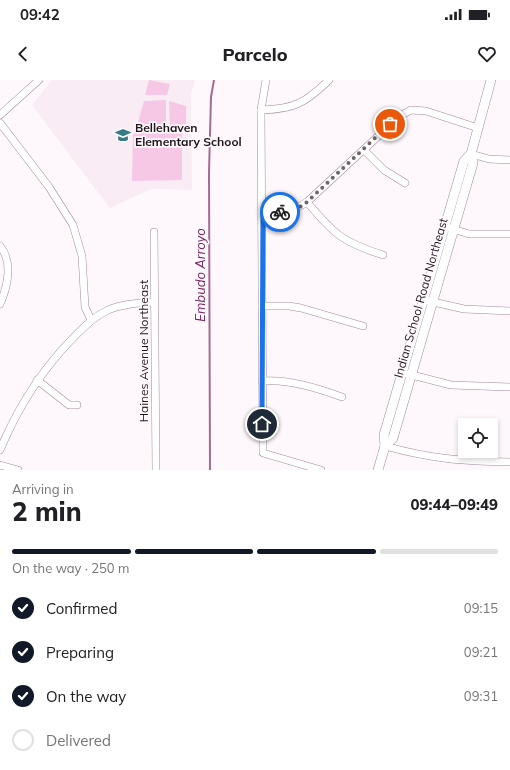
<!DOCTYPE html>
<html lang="en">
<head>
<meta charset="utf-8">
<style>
	body { margin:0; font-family:Mulish,sans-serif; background:#f2f2f2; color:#202124; height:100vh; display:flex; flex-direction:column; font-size:15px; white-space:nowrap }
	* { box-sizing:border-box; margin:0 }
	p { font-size:13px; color:#757577 }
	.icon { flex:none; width:22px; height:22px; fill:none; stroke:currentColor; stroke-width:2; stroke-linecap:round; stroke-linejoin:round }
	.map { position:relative; height:390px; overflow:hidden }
	.sheet { display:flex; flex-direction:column; background:#fff; flex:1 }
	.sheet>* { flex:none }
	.controls { position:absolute; left:458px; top:338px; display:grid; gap:8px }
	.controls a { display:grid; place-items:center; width:40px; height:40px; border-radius:0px; background:#fff; box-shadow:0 2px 6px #0003; font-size:20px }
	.pin { position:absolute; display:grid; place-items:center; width:34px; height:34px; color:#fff; margin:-17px; border:2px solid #fff; border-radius:50%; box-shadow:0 1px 4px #0007 }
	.courier { position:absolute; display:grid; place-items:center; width:40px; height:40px; margin:-20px; border:3px solid #1a73e8; border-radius:50%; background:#fff; color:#222; box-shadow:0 1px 5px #0007 }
	.summary em { font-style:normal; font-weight:800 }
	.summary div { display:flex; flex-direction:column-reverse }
	.summary { display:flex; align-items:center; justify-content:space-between; height:68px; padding:0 12px }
	h1 { font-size:26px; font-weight:800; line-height:30px }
	.bar { display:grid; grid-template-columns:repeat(4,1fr); gap:6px 4px; align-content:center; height:48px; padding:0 12px }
	.bar i { height:5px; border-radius:3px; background:#e0e0e0 }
	.bar .selected { background:#111827 }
	.bar p { grid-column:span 4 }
	ol { padding:0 12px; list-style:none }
	li { display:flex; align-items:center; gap:12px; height:44px }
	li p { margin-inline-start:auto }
	li .icon { padding:4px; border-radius:50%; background:#111827; color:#fff; stroke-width:4 }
	li:last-child { color:#757577 }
	li i { width:22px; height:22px; border:2px solid #e0e0e0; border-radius:50% }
	.status { display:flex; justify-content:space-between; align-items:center; height:28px; padding:0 20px; background:#fff; direction:ltr }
	.status svg { height:11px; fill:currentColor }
	header { display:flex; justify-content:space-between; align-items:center; height:52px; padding:0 12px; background:#fff; font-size:18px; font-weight:800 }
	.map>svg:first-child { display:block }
	.built { fill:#faecf5 }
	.green { fill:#f7c7e6 }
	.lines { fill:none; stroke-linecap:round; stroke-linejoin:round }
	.stream { stroke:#a36d90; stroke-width:2 }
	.street-casing { stroke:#a38999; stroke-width:8 }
	.secondary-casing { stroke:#a38999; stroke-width:10 }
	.street { stroke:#fff; stroke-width:7 }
	.secondary { stroke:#fff; stroke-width:9 }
	.done { stroke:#6d656a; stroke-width:4; stroke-dasharray:0 7.2 }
	.route { stroke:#1a73e8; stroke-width:5 }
	.labels { text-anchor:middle; stroke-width:3.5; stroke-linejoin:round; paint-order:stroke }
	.poi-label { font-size:12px; font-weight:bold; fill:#1f161c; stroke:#fef8fc; text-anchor:start }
	.street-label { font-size:12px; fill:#1f161c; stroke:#fef8fc }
	.water-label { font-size:13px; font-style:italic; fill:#7a2663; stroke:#fef8fc }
</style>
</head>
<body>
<div class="status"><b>09:42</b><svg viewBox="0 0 49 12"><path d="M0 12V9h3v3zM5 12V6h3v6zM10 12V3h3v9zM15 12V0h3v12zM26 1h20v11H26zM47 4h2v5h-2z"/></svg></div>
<header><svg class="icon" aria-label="back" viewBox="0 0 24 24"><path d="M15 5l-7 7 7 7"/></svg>Parcelo<svg class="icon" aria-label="heart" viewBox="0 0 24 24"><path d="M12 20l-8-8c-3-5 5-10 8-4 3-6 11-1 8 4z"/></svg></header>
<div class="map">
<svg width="510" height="390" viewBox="0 0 510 390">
	<rect width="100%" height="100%" fill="#fef8fc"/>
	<path class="built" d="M 52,0 L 195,0 L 191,14 L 192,110 L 151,109 L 110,128 L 32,25 Z"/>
	<g class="green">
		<path d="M 149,0 L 170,4 L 167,15 L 145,15 Z"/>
		<path d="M 166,20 L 166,46 L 137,46 L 144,21 Z"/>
		<path d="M 169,21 L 186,26 L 186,46 L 170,46 Z"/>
		<path d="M 133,52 L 182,52 L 182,100 L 132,101 Z"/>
	</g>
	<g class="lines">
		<path class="stream" d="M 210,390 L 209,92 L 211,17 L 214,0"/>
		<defs>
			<g id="street">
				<path d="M 266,0 L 261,30 L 263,373 L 321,390"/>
				<path d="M 261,30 C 295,29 305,23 329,0"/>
				<path d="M 0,35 L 39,0"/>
				<path d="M 0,43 L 49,107 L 73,145 L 82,176 L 85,227 L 91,240"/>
				<path d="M 364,70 L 384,90 L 405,103"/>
				<path d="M 471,74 L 489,79 L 510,80"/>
				<path d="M 307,122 C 334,154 342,162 383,175"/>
				<path d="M 263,132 C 280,133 292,132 307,122 L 400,36 L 411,30 L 426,31 L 478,48"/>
				<path d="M 449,148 L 469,154 L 510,154"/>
				<path d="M 154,152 L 156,390"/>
				<path d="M 0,166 C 13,182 8,206 0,224"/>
				<path d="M 429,221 L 464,229 L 510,231"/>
				<path d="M 262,226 L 289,226 L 301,228 L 363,246"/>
				<path d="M 408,294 L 451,305 L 510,307"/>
				<path d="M 37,300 L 69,325 L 77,325"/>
				<path d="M 262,301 C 289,299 317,308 342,317"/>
				<path d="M 385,366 C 431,379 463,381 510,382"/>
				<path d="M 0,370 C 18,327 42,289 75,256 C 85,246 94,237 106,231 C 121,224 138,223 154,222"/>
				<path d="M 0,385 L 18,390"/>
			</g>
			<g id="secondary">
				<path d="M 385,366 L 393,358 L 473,83 L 471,74"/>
				<path d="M 378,390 L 385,366 L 384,355 L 464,81 L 471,74 L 491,0"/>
			</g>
		</defs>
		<use href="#street" class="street-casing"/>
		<use href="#secondary" class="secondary-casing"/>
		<use href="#street" class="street"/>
		<use href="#secondary" class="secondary"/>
	</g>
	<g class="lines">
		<path class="done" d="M 280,132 L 297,129 L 307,122 L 390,44"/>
		<path class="route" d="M 262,344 L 263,132 L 280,132"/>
	</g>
	<defs>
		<symbol id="school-bare" viewBox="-9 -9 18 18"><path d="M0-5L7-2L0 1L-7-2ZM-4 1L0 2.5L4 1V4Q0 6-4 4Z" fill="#357c86" stroke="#fef8fc" stroke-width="2.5" paint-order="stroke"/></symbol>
	</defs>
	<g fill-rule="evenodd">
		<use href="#school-bare" x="112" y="44" width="22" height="22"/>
	</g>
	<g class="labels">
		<g class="poi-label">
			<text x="135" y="52">Bellehaven<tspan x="135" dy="14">Elementary School</tspan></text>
		</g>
		<g class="street-label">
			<text transform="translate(421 218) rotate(-74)" y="4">Indian School Road Northeast</text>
			<text transform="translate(144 271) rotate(-90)" y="4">Haines Avenue Northeast</text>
		</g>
		<g class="water-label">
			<text transform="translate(200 195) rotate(-90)" y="5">Embudo Arroyo</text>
		</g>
	</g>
</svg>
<div class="controls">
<a><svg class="icon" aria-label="locate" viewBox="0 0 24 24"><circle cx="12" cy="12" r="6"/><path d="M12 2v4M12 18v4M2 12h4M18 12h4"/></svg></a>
</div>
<div class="pin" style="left:390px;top:44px;background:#ea580c"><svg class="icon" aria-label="bag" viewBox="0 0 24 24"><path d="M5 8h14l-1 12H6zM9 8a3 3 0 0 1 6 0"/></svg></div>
<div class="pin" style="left:262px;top:344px;background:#1f2937"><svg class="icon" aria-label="home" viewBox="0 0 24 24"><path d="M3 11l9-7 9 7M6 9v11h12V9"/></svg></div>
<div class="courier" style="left:280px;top:132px"><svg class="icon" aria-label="bike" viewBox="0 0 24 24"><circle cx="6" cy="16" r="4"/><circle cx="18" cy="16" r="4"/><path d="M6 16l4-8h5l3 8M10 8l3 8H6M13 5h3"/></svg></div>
</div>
<section class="sheet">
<div class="summary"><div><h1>2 min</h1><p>Arriving in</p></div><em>09:44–09:49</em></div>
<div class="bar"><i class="selected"></i><i class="selected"></i><i class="selected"></i><i></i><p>On the way · 250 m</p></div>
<ol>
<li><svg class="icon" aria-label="check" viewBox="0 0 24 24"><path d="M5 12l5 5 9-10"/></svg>Confirmed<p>09:15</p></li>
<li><svg class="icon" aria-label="check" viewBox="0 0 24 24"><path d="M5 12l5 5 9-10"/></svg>Preparing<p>09:21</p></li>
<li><svg class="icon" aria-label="check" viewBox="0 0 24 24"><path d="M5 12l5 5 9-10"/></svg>On the way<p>09:31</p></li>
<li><i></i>Delivered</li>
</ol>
</section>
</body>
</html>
